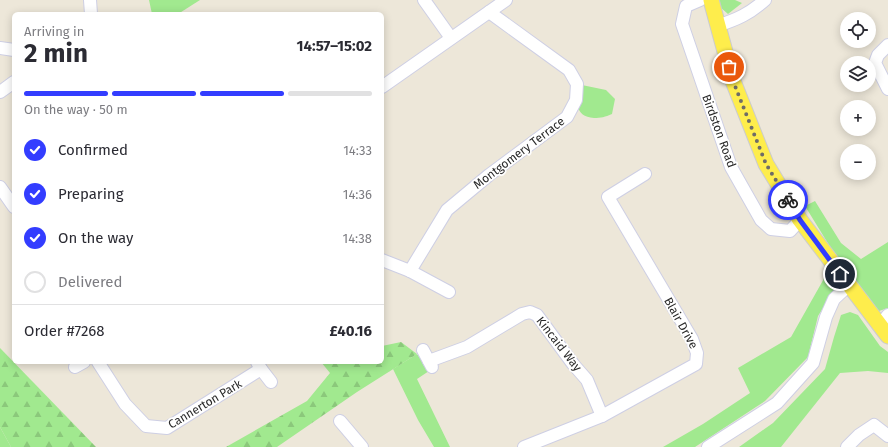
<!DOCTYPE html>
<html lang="en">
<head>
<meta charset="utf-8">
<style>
	body { margin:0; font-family:"Fira Sans",sans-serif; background:#f2f2f3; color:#2b2b33; height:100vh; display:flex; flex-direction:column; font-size:15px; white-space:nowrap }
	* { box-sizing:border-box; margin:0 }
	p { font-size:13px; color:#7c7c81 }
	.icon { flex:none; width:22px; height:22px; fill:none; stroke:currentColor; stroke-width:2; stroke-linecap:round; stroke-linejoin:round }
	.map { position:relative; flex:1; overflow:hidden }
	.drawer { position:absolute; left:12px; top:12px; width:372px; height:352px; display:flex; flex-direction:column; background:#fff; border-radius:6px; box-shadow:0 2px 10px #0003 }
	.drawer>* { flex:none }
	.tools { position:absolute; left:840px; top:12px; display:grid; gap:8px }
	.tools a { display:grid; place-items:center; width:36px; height:36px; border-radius:50%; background:#fff; box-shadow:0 2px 10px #0003; font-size:20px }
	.pin { position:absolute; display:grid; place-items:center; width:34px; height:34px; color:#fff; margin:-17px; border:2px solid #fff; border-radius:50%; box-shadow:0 1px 4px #0007 }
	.courier { position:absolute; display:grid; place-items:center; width:40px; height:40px; margin:-20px; border:3px solid #333dff; border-radius:50%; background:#fff; color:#222; box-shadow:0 1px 5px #0007 }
	.overview em { font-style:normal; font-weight:700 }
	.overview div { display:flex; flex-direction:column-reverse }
	.overview { display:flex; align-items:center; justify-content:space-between; height:68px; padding:0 12px }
	h1 { font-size:26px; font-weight:700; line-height:30px }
	.bar { display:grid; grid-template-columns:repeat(4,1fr); gap:6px 4px; align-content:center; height:48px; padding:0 12px }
	.bar i { height:5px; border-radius:3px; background:#e1e1e2 }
	.bar .on { background:#333dff }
	.bar p { grid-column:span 4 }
	.line { display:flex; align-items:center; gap:10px; padding:0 12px; border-top:1px solid #e1e1e2 }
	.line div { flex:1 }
	ol { padding:0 12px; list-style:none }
	li { display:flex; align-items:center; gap:12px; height:44px }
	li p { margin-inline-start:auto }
	li .icon { padding:4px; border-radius:50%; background:#333dff; color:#fff; stroke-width:4 }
	li:last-child { color:#7c7c81 }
	li i { width:22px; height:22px; border:2px solid #e1e1e2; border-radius:50% }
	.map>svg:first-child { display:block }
	.grass { fill:#a1e98f }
	.forest { fill:url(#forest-firs) }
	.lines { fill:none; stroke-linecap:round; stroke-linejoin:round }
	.minor-casing { stroke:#cecfe4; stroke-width:14 }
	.major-casing { stroke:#ccc; stroke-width:17 }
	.minor { stroke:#fff; stroke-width:12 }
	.major { stroke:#feed4c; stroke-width:15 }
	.done { stroke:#6e6c67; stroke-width:4; stroke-dasharray:0 7.2 }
	.route { stroke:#333dff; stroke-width:5 }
	.labels { text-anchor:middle; stroke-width:3.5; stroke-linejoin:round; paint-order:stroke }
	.street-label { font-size:12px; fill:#292929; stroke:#fff }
</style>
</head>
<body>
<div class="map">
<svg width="888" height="447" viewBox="0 0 888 447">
	<defs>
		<pattern id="forest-firs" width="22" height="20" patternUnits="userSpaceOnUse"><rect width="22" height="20" fill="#a1e98f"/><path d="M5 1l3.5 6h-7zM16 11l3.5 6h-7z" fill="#8bc87b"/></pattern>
	</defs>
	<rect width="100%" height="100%" fill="#ede7d9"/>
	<g class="grass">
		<path d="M 149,0 L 200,0 L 178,14 L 152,14 Z"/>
		<path d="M 719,0 L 735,0 L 742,3 L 728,14 L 720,7 Z"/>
		<path d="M 577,84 L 606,90 L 615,99 L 612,114 C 605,117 601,118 594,118 C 574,117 576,99 577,84 Z"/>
		<path d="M 815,201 L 841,243 L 861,259 L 888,242 L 888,308 L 876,312 L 837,258 L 805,206 Z"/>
		<path d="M 826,275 L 835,289 L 818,316 L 808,357 L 765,401 L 695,447 L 663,447 L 703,424 L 750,393 L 738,368 L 791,337 Z"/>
		<path d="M 850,312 L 858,315 L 880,346 L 888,352 L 888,373 L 868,371 L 840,373 L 781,447 L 739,447 L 773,423 L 825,369 L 834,337 L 841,315 Z"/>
		<path d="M 417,354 L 429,371 L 417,379 L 450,447 L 434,447 L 418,420 L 393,369 Z"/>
		<path d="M 0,427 L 11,447 L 0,447 Z"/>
	</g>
	<g class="forest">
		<path d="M 401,342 L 417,354 L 357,392 L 277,447 L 226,447 L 307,401 L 330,373 L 321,362 L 382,362 L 382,346 Z"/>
		<path d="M 0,348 L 96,447 L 11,447 L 0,427 Z"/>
	</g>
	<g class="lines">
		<defs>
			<g id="minor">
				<path d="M 90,0 L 91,14"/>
				<path d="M 424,0 L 451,38"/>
				<path d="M 700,0 L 686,6 L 682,24 L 731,167 L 761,220 L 771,229 L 790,231 L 800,220"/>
				<path d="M 717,26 C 738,19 749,14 765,0"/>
				<path d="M 888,45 L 878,55 L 875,63 L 888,89"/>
				<path d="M 0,48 L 14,50"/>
				<path d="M 382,87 L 506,0"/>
				<path d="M 0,92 L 14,82"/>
				<path d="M 0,187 L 14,207"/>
				<path d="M 382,260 L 410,271 L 449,292"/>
				<path d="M 410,271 L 447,210 L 489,175 L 567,117 L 576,100 L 577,84 L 569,70 L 489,12"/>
				<path d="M 879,326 L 888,315"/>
				<path d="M 423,350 L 432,367"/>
				<path d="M 429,361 L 467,347 L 522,314 L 530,312 L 537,315 L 573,364 L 587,380 L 602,416"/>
				<path d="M 98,362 L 125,404 L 146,426 L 167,428 L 261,369 L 257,362"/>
				<path d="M 75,367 L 84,362"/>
				<path d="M 261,369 L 271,382"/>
				<path d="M 340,421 L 362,447"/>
				<path d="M 524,447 L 602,416 L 696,364 L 697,353 L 692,339 L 608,197 L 645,174"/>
				<path d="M 708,447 L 777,403 L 813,363 L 826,317 L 834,299 L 849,285"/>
				<path d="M 847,447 L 859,435 L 874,425 L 888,436"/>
			</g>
			<path id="major" d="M 711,0 L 733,81 L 766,164 L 800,220 L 888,336"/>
		</defs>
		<use href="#minor" class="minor-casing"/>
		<use href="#major" class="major-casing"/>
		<use href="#minor" class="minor"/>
		<use href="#major" class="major"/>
	</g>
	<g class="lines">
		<path class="done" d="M 729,67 L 733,81 L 766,164 L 788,200"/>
		<path class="route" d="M 788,200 L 800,220 L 840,274"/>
	</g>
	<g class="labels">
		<g class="street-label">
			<text transform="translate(719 131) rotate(70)" y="4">Birdston Road</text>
			<text transform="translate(519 153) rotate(-37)" y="4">Montgomery Terrace</text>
			<text transform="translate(681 323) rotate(61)" y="4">Blair Drive</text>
			<text transform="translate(559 344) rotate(52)" y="4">Kincaid Way</text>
			<text transform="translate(205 404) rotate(-31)" y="4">Cannerton Park</text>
		</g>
	</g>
</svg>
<div class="tools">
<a><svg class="icon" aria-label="locate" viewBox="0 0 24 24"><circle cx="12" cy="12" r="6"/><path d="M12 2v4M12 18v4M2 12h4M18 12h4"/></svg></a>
<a><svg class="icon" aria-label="layers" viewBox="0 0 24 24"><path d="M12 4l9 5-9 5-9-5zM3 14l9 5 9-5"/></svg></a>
<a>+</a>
<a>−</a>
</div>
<div class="pin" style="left:729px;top:67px;background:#ea580c"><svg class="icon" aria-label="bag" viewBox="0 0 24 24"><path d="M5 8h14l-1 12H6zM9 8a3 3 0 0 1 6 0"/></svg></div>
<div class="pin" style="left:840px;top:274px;background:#1f2937"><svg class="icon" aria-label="home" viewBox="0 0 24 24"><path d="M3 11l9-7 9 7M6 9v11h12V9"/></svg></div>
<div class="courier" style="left:788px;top:200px"><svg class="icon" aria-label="bike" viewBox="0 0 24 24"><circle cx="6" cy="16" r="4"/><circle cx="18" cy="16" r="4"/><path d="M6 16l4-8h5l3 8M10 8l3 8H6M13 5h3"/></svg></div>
<section class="drawer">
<div class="overview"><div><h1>2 min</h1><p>Arriving in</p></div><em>14:57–15:02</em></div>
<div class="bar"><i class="on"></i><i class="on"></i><i class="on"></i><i></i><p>On the way · 50 m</p></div>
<ol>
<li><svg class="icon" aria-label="check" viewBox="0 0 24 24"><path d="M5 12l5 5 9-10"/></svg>Confirmed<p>14:33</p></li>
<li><svg class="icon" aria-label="check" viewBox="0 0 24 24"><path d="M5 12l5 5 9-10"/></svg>Preparing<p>14:36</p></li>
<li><svg class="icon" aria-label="check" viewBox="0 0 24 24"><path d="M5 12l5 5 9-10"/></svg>On the way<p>14:38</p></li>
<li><i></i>Delivered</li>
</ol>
<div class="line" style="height:52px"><div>Order #7268</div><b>£40.16</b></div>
</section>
</div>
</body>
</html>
